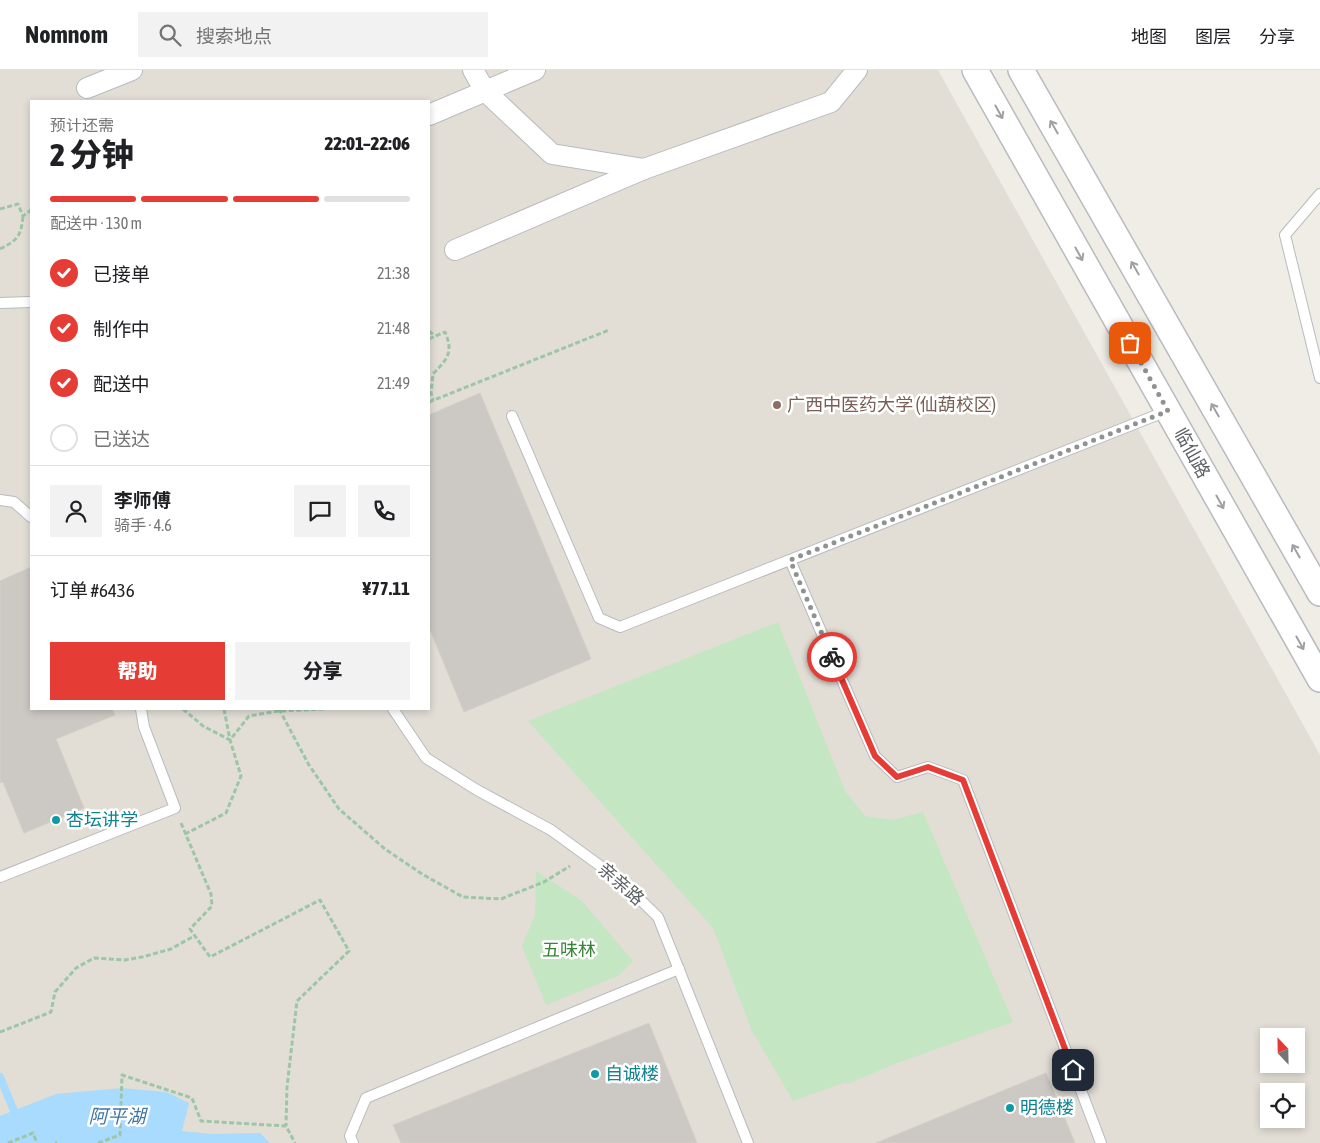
<!DOCTYPE html>
<html lang="zh">
<head>
<meta charset="utf-8">
<style>
	body { margin:0; font-family:"Asap Condensed","Noto Sans SC",sans-serif; background:#f2f2f2; color:#202124; height:100vh; display:flex; flex-direction:column; font-size:19px; white-space:nowrap }
	* { box-sizing:border-box; margin:0 }
	p { font-size:16px; color:#757577 }
	.icon { flex:none; width:28px; height:28px; fill:none; stroke:currentColor; stroke-width:2; stroke-linecap:round; stroke-linejoin:round }
	.map { position:relative; flex:1; overflow:hidden }
	.panel { position:absolute; left:30px; top:30px; width:400px; height:610px; display:flex; flex-direction:column; background:#fff; border-radius:0px; box-shadow:0 2px 8px #0003 }
	.panel>* { flex:none }
	.needle { width:32px; rotate:338deg }
	.controls { position:absolute; left:1260px; top:958px; display:grid; gap:10px }
	.controls a { display:grid; place-items:center; width:45px; height:45px; border-radius:0px; background:#fff; box-shadow:0 2px 8px #0003; font-size:25px }
	.pin { position:absolute; display:grid; place-items:center; width:42px; height:42px; color:#fff; margin:-21px; border-radius:10px; box-shadow:0 2px 8px #0006 }
	.courier { position:absolute; display:grid; place-items:center; width:50px; height:50px; margin:-25px; border:4px solid #e53d36; border-radius:50%; background:#fff; color:#222; box-shadow:0 1px 6px #0007 }
	.summary em { font-style:normal; font-weight:800 }
	.summary div { display:flex; flex-direction:column-reverse }
	.summary { display:flex; align-items:center; justify-content:space-between; height:85px; padding:0 20px }
	h1 { font-size:32px; font-weight:800; line-height:38px }
	.bar { display:grid; grid-template-columns:repeat(4,1fr); gap:8px 5px; align-content:center; height:60px; padding:0 20px }
	.bar i { height:6px; border-radius:4px; background:#e0e0e0 }
	.bar .selected { background:#e53d36 }
	.bar p { grid-column:span 4 }
	.line { display:flex; align-items:center; gap:12px; padding:0 20px; border-top:1px solid #e0e0e0 }
	.line div { flex:1 }
	.round { display:grid; place-items:center; flex:none; width:52px; height:52px; border-radius:0px; background:#f2f2f2 }
	ol { padding:0 20px; list-style:none }
	li { display:flex; align-items:center; gap:15px; height:55px }
	li p { margin-inline-start:auto }
	li .icon { padding:5px; border-radius:50%; background:#e53d36; color:#fff; stroke-width:4 }
	li:last-child { color:#757577 }
	li i { width:28px; height:28px; border:2px solid #e0e0e0; border-radius:50% }
	.action { display:flex; gap:10px; margin-top:auto; padding:10px 20px }
	.action a { flex:1; height:58px; border-radius:0px; background:#e53d36; color:#fff; font-size:20px; font-weight:800; line-height:58px; text-align:center }
	.action a+a { background:#f2f2f2; color:#202124 }
	header { display:flex; align-items:center; gap:30px; box-sizing:border-box; height:70px; padding:0 25px; background:#fff; border-bottom:1px solid #e0e0e0 }
	header strong { font-size:24px }
	nav { display:flex; gap:28px; margin-inline-start:auto; font-size:18px }
	.search { width:350px; height:45px; background:#f2f2f2; display:flex; align-items:center; gap:12px; box-sizing:border-box; padding:0 18px; border-radius:0px; color:#757577; font-size:19px }
	.map>svg:first-child { display:block }
	.education { fill:#e2ded6; fill-rule:evenodd }
	.green { fill:#c4e6c3 }
	.water { fill:#a8dbfd }
	.lines { fill:none; stroke-linecap:round; stroke-linejoin:round }
	.stream { stroke:#a8dbfd; stroke-width:8 }
	.building { fill:#ccc9c4; stroke:#d4cec4 }
	.service-casing { stroke:#b8bbbf; stroke-width:12 }
	.minor-casing { stroke:#b8bbbf; stroke-width:22 }
	.tertiary-casing { stroke:#b8bbbf; stroke-width:28 }
	.path { stroke:#9cc6a6; stroke-width:3; stroke-dasharray:5 2.5; stroke-linecap:butt }
	.service { stroke:#fff; stroke-width:10 }
	.minor { stroke:#fff; stroke-width:20 }
	.tertiary { stroke:#fff; stroke-width:25 }
	.oneway { stroke:#9ea0a3 }
	.done { stroke:#909292; stroke-width:5; stroke-dasharray:0 9 }
	.route { stroke:#e53d36; stroke-width:6 }
	.education-dot { fill:#8d6e63; stroke:#fff; stroke-width:2 }
	.culture-dot { fill:#0f9aa8; stroke:#fff; stroke-width:2 }
	.labels { text-anchor:middle; stroke-width:5; stroke-linejoin:round; paint-order:stroke }
	.education-label { font-size:18px; fill:#785e54; stroke:#fff; text-anchor:start }
	.street-label { font-size:18px; fill:#5d6165; stroke:#fff }
	.culture-label { font-size:18px; fill:#0d838f; stroke:#fff; text-anchor:start }
	.park-label { font-size:18px; fill:#378338; stroke:#fff }
	.water-label { font-size:19px; font-style:italic; fill:#4176a7; stroke:#fff }
</style>
</head>
<body>
<header>
<strong>Nomnom</strong>
<div class="search"><svg class="icon" aria-label="search" viewBox="0 0 24 24"><circle cx="10" cy="10" r="6"/><path d="M15 15l6 6"/></svg>搜索地点</div>
<nav><a>地图</a><a>图层</a><a>分享</a></nav>
</header>
<div class="map">
<svg width="1320" height="1073" viewBox="0 0 1320 1073">
	<rect width="100%" height="100%" fill="#efede5"/>
	<path class="education" d="M 0,0 L 938,0 L 1320,685 L 1320,1073 L 0,1073 ZM 31,31 L 429,31 L 429,639 L 31,639 ZM 1269,966 L 1296,966 L 1296,994 L 1269,994 ZM 1269,1021 L 1296,1021 L 1296,1049 L 1269,1049 Z"/>
	<g class="green">
		<path d="M 778,552 L 845,721 L 865,746 L 893,750 L 923,742 L 1013,952 L 897,993 L 848,1014 L 846,1012 L 793,1031 L 751,959 L 713,858 L 528,651 Z"/>
		<path d="M 536,801 L 581,830 L 633,891 L 618,906 L 546,935 L 522,876 L 535,845 Z"/>
	</g>
	<path class="water" d="M 122,1018 L 166,1022 L 189,1033 L 182,1061 L 212,1064 L 260,1063 L 270,1073 L 0,1073 L 0,1046 L 56,1024 Z"/>
	<g class="lines">
		<path class="stream" d="M 0,1007 L 14,1041"/>
	</g>
	<g class="building">
		<path d="M 480,323 L 591,589 L 464,642 L 429,557 L 429,345 Z"/>
		<path d="M 31,497 L 31,639 L 112,639 L 115,645 L 56,669 L 84,738 L 24,763 L 3,712 L 0,713 L 0,511 Z"/>
		<path d="M 649,953 L 697,1073 L 401,1073 L 393,1055 Z"/>
		<path d="M 1046,1003 L 1075,1073 L 876,1073 Z"/>
	</g>
	<g class="lines">
		<defs>
			<g id="service">
				<path d="M 1320,124 L 1285,165 L 1320,308"/>
				<path d="M 0,233 L 31,232"/>
				<path d="M 512,346 L 599,548 L 620,557 L 1167,341"/>
				<path d="M 0,430 L 14,432 L 31,447"/>
				<path d="M 790,490 L 875,686 L 897,707 L 928,697 L 963,710 L 1101,1073"/>
				<path d="M 393,639 L 426,688 L 477,720 L 551,760 L 621,811 L 658,847 L 748,1073"/>
				<path d="M 0,807 L 175,738 L 144,657 L 141,639"/>
				<path d="M 353,1073 L 350,1066 L 366,1028 L 679,899"/>
			</g>
			<g id="minor">
				<path d="M 473,0 L 485,21 L 552,84 L 644,99 L 831,32 L 857,0"/>
				<path d="M 87,18 L 132,0"/>
				<path d="M 429,45 L 535,0"/>
				<path d="M 455,180 L 644,99"/>
			</g>
			<g id="tertiary">
				<path d="M 975,0 L 1320,609"/>
				<path d="M 1021,0 L 1320,523"/>
			</g>
		</defs>
		<use href="#service" class="service-casing"/>
		<use href="#minor" class="minor-casing"/>
		<use href="#tertiary" class="tertiary-casing"/>
		<g class="path">
			<path d="M 0,139 L 18,134 L 23,146 L 31,140"/>
			<path d="M 0,179 C 18,170 21,166 23,146"/>
			<path d="M 429,261 L 435,266"/>
			<path d="M 429,269 L 445,262 C 454,283 447,289 433,304 L 431,323 L 433,330"/>
			<path d="M 429,332 L 609,260"/>
			<path d="M 183,639 L 203,656 L 230,670 L 249,646 L 279,641 L 325,639"/>
			<path d="M 279,639 L 309,695 L 339,739 L 385,779 L 422,804 L 463,827 L 501,829 L 544,812 L 570,796"/>
			<path d="M 181,753 L 211,824 L 212,836 L 190,859 L 210,887 L 320,830 L 349,881 L 297,931 L 287,1017 L 286,1056"/>
			<path d="M 185,764 L 226,743 L 241,706 L 230,670 L 224,639"/>
			<path d="M 0,962 L 51,942 L 55,922 L 76,898 L 94,888 L 125,890 L 142,887 L 171,879 L 194,866"/>
			<path d="M 8,1073 L 33,1063 L 37,1073"/>
			<path d="M 55,1073 L 57,1073"/>
			<path d="M 98,1073 L 120,1065 L 122,1005 L 192,1028 L 201,1051 L 286,1056 L 295,1073"/>
		</g>
		<use href="#service" class="service"/>
		<use href="#minor" class="minor"/>
		<use href="#tertiary" class="tertiary"/>
	</g>
	<defs><path id="oneway-shaft" d="M-6 0H5M1.5-3L5.5 0L1.5 3" fill="none" stroke-width="1.6" stroke-linecap="round" stroke-linejoin="round" transform="scale(1.25)"/></defs>
	<g class="oneway">
		<use href="#oneway-shaft" transform="translate(999 42) rotate(61)"/>
		<use href="#oneway-shaft" transform="translate(1054 57) rotate(-120)"/>
		<use href="#oneway-shaft" transform="translate(1079 184) rotate(61)"/>
		<use href="#oneway-shaft" transform="translate(1135 198) rotate(-120)"/>
		<use href="#oneway-shaft" transform="translate(1215 340) rotate(-120)"/>
		<use href="#oneway-shaft" transform="translate(1220 432) rotate(61)"/>
		<use href="#oneway-shaft" transform="translate(1296 481) rotate(-120)"/>
		<use href="#oneway-shaft" transform="translate(1300 573) rotate(61)"/>
	</g>
	<g class="lines">
		<path class="done" d="M 832,587 L 790,490 L 1168,341 L 1130,273"/>
		<path class="route" d="M 832,587 L 875,686 L 897,707 L 928,697 L 963,710 L 1073,1000"/>
	</g>
	<circle class="education-dot" cx="777" cy="335" r="5"/>
	<g class="culture-dot">
		<circle cx="56" cy="750" r="5"/>
		<circle cx="595" cy="1004" r="5"/>
		<circle cx="1010" cy="1038" r="5"/>
	</g>
	<g class="labels">
		<g class="education-label">
			<text x="787" y="341">广西中医药大学 (仙葫校区)</text>
		</g>
		<g class="street-label">
			<text transform="translate(1192 383) rotate(61)" y="6">临仙路</text>
			<text transform="translate(621 814) rotate(41)" y="6">亲亲路</text>
		</g>
		<g class="culture-label">
			<text x="66" y="756">杏坛讲学</text>
			<text x="605" y="1010">自诚楼</text>
			<text x="1020" y="1044">明德楼</text>
		</g>
		<g class="park-label">
			<text x="569" y="886">五味林</text>
		</g>
		<g class="water-label">
			<text x="117" y="1053">阿平湖</text>
		</g>
	</g>
</svg>
<div class="controls">
<a><svg class="needle" viewBox="-14 -14 28 28"><path d="M0-13l5 13h-10z" fill="#e53935"/><path d="M0 13l5-13h-10z" fill="#757577"/></svg></a>
<a><svg class="icon" aria-label="locate" viewBox="0 0 24 24"><circle cx="12" cy="12" r="6"/><path d="M12 2v4M12 18v4M2 12h4M18 12h4"/></svg></a>
</div>
<div class="pin" style="left:1130px;top:273px;background:#ea580c"><svg class="icon" aria-label="bag" viewBox="0 0 24 24"><path d="M5 8h14l-1 12H6zM9 8a3 3 0 0 1 6 0"/></svg></div>
<div class="pin" style="left:1073px;top:1000px;background:#1f2937"><svg class="icon" aria-label="home" viewBox="0 0 24 24"><path d="M3 11l9-7 9 7M6 9v11h12V9"/></svg></div>
<div class="courier" style="left:832px;top:587px"><svg class="icon" aria-label="bike" viewBox="0 0 24 24"><circle cx="6" cy="16" r="4"/><circle cx="18" cy="16" r="4"/><path d="M6 16l4-8h5l3 8M10 8l3 8H6M13 5h3"/></svg></div>
<section class="panel">
<div class="summary"><div><h1>2 分钟</h1><p>预计还需</p></div><em>22:01–22:06</em></div>
<div class="bar"><i class="selected"></i><i class="selected"></i><i class="selected"></i><i></i><p>配送中 · 130 m</p></div>
<ol>
<li><svg class="icon" aria-label="check" viewBox="0 0 24 24"><path d="M5 12l5 5 9-10"/></svg>已接单<p>21:38</p></li>
<li><svg class="icon" aria-label="check" viewBox="0 0 24 24"><path d="M5 12l5 5 9-10"/></svg>制作中<p>21:48</p></li>
<li><svg class="icon" aria-label="check" viewBox="0 0 24 24"><path d="M5 12l5 5 9-10"/></svg>配送中<p>21:49</p></li>
<li><i></i>已送达</li>
</ol>
<div class="line" style="height:90px"><a class="round"><svg class="icon" aria-label="person" viewBox="0 0 24 24"><circle cx="12" cy="8" r="4"/><path d="M4 21q1-7 8-7t8 7"/></svg></a><div><b>李师傅</b><p>骑手 · 4.6</p></div><a class="round"><svg class="icon" aria-label="chat" viewBox="0 0 24 24"><path d="M4 5h16v11H9l-5 4z"/></svg></a><a class="round"><svg class="icon" aria-label="phone" viewBox="0 0 24 24"><path d="M5 4h4l2 5-3 2q2 4 5 5l2-3 5 2v4C11 20 4 13 5 4z"/></svg></a></div>
<div class="line" style="height:65px"><div>订单 #6436</div><b>¥77.11</b></div>
<div class="action"><a>帮助</a><a>分享</a></div>
</section>
</div>
</body>
</html>
